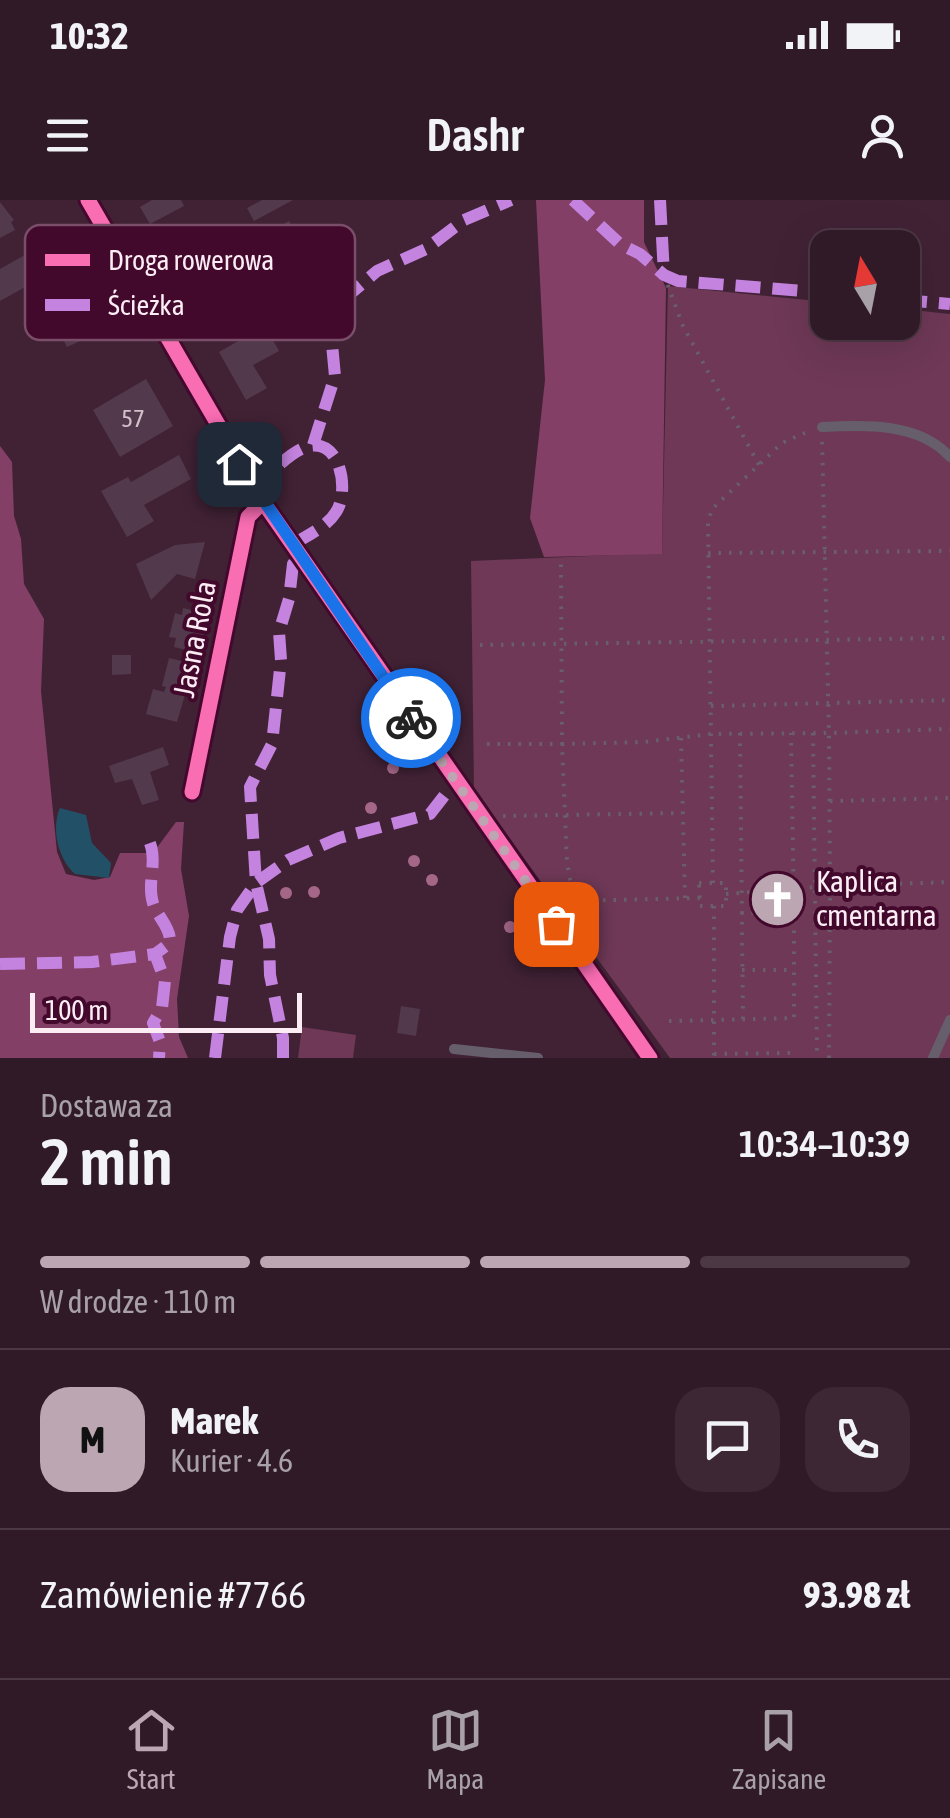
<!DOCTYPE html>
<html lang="pl">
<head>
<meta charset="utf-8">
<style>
	body { margin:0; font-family:"Asap Condensed",sans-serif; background:#3d2734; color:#f1f3f6; height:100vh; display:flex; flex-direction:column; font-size:38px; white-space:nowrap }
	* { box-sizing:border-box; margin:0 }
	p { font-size:32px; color:#a8a1a8 }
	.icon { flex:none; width:55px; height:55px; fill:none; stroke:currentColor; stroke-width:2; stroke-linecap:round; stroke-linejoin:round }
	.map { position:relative; height:858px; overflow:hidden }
	.sheet { display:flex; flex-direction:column; background:#311a28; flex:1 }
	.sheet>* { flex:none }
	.needle { width:65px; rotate:350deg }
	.buttons { position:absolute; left:810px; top:30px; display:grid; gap:20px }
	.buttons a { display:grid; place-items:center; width:110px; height:110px; border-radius:20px; background:#311a28; box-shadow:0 10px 40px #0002,0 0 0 2px #4c3845; font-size:50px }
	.scale { position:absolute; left:30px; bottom:25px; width:272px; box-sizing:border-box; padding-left:10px; border:5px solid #fcedf4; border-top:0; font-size:28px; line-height:35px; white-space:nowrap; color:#fcedf4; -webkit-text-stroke:8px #43092d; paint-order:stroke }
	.pin { position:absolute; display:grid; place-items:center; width:85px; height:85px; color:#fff; margin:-42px; border-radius:20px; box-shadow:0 5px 15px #0006 }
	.courier { position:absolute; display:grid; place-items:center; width:100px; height:100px; margin:-50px; border:8px solid #1a73e8; border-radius:50%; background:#fff; color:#222; box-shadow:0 2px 12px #0007 }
	.summary em { font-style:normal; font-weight:600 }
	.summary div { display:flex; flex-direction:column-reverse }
	.summary { display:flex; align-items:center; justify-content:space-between; height:170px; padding:0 40px }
	h1 { font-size:65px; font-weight:600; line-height:75px }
	.bar { display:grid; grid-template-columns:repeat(4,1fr); gap:15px 10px; align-content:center; height:120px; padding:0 40px }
	.bar i { height:12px; border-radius:8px; background:#4c3845 }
	.bar .active { background:#bba6b1 }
	.bar p { grid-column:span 4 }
	.line { display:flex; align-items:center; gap:25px; padding:0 40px; border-top:2px solid #4c3845 }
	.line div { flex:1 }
	.round { display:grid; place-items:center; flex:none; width:105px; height:105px; border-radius:30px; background:#3d2734 }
	.status { display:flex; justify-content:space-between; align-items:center; height:70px; padding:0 50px; background:#311a28; direction:ltr }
	.status svg { height:28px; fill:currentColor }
	header { display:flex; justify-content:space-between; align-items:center; height:130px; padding:0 40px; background:#311a28; font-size:45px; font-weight:600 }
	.tabs { display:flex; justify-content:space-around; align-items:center; height:140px; border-top:2px solid #4c3845; background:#311a28; font-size:28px; color:#a8a1a8 }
	.tabs a { display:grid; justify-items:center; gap:5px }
	.tabs .active { color:#bba6b1 }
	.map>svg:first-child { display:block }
	.green { fill:#6e3856 }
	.forest { fill:#843f66 }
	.water { fill:#225167 }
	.building { fill:#52394c }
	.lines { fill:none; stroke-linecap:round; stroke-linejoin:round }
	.path { stroke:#6a5e6b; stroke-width:4; stroke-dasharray:2.5 8; stroke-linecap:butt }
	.lane { stroke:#675e6c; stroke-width:10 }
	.street { stroke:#675e6c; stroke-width:20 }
	.quiet { stroke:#c483df; stroke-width:12; stroke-dasharray:25 12; stroke-linecap:butt }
	.cycleway-casing { stroke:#43092d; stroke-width:21 }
	.cycleway { stroke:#f96db3; stroke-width:15 }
	.tree { fill:#a46788 }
	.done { stroke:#bba6b1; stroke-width:10; stroke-dasharray:0 18 }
	.route { stroke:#1a73e8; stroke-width:12 }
	.labels { text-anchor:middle; stroke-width:8; stroke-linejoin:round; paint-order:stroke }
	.number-label { font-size:25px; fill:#d2c0ca }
	.street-label { font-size:30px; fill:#fcedf4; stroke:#43092d }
	.poi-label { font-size:30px; fill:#fcedf4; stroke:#43092d; text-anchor:start }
	.key { fill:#43092d; stroke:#7a4d69; stroke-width:2.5 }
	.key-label { font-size:28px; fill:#fcedf4 }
</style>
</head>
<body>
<div class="status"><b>10:32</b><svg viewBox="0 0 49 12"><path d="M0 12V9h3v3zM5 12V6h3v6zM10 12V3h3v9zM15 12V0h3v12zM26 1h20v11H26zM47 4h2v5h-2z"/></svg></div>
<header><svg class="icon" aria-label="menu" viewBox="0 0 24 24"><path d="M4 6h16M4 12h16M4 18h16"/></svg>Dashr<svg class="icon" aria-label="person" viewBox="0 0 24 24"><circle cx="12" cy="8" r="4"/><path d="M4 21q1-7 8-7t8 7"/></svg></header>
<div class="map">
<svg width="950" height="858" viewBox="0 0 950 858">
	<rect width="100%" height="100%" fill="#412235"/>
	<g class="green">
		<path d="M 668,86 L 827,102 L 828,122 L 902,122 L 903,109 L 950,114 L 950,858 L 670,858 L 474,590 L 471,361 L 662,353 Z"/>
		<path d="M 302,827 L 356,835 L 353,858 L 298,858 Z"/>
	</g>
	<g class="forest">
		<path d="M 536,0 L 644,0 L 644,42 L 666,88 L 662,354 L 544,357 L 530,318 L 545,180 Z"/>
		<path d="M 0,246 L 12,262 L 14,316 L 21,339 L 24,384 L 44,419 L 41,491 L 57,652 L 66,674 L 94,680 L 110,677 L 120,653 L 153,653 L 176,622 L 184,622 L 181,669 L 189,716 L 177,799 L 179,837 L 188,858 L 0,858 Z"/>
	</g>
	<path class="water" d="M 60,608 L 86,615 L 92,643 L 111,663 L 109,678 L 75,674 C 58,659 51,628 60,608 Z"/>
	<g class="building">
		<path d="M 152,0 L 181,0 L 184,6 L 150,24 L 140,7 Z"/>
		<path d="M 262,0 L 293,0 L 254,21 L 247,8 Z"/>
		<path d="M 0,2 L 14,20 L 11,22 L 15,30 L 0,38 Z"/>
		<path d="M 289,21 L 301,42 L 270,59 L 261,42 L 269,38 L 267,33 Z"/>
		<path d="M 32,51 L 45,76 L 0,101 L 0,69 Z"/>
		<path d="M 79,107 L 89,137 L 67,147 L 61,135 L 56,138 L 49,122 L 67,110 L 68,112 Z"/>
		<path d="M 265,126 L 279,151 L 253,165 L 267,188 L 246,200 L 219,152 Z"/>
		<path d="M 146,179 L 173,226 L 120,257 L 93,210 Z"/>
		<path d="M 179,255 L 191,279 L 144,305 L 154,321 L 127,337 L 101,291 L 128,277 L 131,282 Z"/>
		<path d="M 205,342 L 195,379 L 177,374 L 151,400 L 136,364 L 175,345 Z"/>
		<path d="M 183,408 L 209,414 L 199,453 L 174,447 L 176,438 L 169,437 L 175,413 L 182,415 Z"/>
		<path d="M 112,455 L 131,455 L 131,474 L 112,475 Z"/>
		<path d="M 169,458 L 194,464 L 177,522 L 146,514 L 153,489 L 164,492 L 166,487 L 162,486 Z"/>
		<path d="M 163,547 L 169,565 L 150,572 L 159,600 L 142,605 L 132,579 L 115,583 L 109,566 Z"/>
		<path d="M 777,692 L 792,692 L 792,705 L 750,706 L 750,697 Z"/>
		<path d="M 401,806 L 420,809 L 416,836 L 397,833 Z"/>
	</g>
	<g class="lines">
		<g class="path">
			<path d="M 664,75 L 683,126 L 759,265"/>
			<path d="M 708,353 L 950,351"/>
			<path d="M 480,445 L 950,438"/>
			<path d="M 711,506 L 950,500"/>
			<path d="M 740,533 L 743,819"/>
			<path d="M 813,533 L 817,858"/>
			<path d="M 681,538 L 685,698"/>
			<path d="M 487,544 L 562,544 L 561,364"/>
			<path d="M 830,601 L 950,598"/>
			<path d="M 503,616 L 682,613"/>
			<path d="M 699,683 L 726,683 L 726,706 L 700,706 Z"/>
			<path d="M 713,683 L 708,323 L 712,309 L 782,243 L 809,231"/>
			<path d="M 726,694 L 830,686 L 829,533 L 950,529"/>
			<path d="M 700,698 L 574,701 L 567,663 L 562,544 L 643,542 L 711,534 L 829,533 L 822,238"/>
			<path d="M 714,706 L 714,858"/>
			<path d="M 741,713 L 794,713 L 791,533"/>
			<path d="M 742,770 L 792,770"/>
			<path d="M 669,821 L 794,818 L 794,713"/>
			<path d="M 714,854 L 795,853"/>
			<path d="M 829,858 L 830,686 L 950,682"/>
		</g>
		<g class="lane">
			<path d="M 822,227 C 864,225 919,222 950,257"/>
			<path d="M 454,849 L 538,858"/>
			<path d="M 933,858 L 950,820"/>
		</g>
		<g class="street">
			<path d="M 88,0 L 263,302 L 650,858"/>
			<path d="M 192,592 L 248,317 L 263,302"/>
		</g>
		<g class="quiet">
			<path d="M 573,0 L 620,44 L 640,54 L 664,75"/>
			<path d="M 660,0 L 664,75 L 678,81 L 828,93"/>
			<path d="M 902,100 L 950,104"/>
			<path d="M 313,245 L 335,176 L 331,134 L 350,94 L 377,71 L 426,49 L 464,20 L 511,0"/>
			<path d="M 252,287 C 270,276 290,250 310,246 C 342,240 349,293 336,312 C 327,327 306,336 292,345"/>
			<path d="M 150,643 C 157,662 148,680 152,699 C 155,716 171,725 170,743 L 155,754"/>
			<path d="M 0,764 L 92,762 L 155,754 L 165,781 L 162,808 L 153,823 L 160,842 L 159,858"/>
			<path d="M 215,858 L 230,737 L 237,710 L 256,683 L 288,660 L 339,638 L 430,614 L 455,582"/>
			<path d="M 283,858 L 283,838 L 270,775 L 269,739 L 256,683 L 250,587 L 272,544 L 281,460 L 279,432 L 289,399 L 293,364 L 299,357"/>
		</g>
		<defs>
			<g id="cycleway">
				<path d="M 88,0 L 263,302 L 650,858"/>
				<path d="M 192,592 L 248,317 L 263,302"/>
			</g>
		</defs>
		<use href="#cycleway" class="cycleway-casing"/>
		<use href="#cycleway" class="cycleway"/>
	</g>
	<g class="tree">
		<circle cx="393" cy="568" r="6"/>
		<circle cx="371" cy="608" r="6"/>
		<circle cx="414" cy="661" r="6"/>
		<circle cx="432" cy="680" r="6"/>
		<circle cx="314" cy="692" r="6"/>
		<circle cx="286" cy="693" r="6"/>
		<circle cx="510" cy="727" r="6"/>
	</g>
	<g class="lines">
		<path class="done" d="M 411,518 L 556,724"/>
		<path class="route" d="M 239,264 L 411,518"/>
	</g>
	<defs>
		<symbol id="church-disc" viewBox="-11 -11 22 22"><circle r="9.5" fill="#bba6b1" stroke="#43092d"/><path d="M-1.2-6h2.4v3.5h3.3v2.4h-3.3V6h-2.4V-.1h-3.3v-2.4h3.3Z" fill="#fff"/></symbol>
	</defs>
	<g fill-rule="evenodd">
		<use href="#church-disc" x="746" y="668" width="63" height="63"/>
	</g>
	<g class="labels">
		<g class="number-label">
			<text x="133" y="227">57</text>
		</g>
		<g class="street-label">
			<text transform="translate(195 439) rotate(-79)" y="10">Jasna Rola</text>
		</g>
		<g class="poi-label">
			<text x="816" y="692">Kaplica<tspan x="816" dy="34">cmentarna</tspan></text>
		</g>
	</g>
	<rect x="25" y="25" width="330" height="115" rx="15" class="key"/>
	<rect x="45" y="54" width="45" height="12" fill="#f96db3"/>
	<rect x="45" y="99" width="45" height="12" fill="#c483df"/>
	<g class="key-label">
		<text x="108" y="70">Droga rowerowa</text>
		<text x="108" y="115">Ścieżka</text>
	</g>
</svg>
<div class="buttons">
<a><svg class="needle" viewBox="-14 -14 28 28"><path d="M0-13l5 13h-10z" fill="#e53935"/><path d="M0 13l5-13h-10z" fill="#a8a1a8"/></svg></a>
</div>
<div class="scale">100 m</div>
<div class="pin" style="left:556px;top:724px;background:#ea580c"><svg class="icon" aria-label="bag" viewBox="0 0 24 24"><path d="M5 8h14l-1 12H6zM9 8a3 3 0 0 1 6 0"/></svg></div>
<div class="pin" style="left:239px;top:264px;background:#1f2937"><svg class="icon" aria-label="home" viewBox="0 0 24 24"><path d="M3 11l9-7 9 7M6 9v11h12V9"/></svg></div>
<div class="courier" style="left:411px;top:518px"><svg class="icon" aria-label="bike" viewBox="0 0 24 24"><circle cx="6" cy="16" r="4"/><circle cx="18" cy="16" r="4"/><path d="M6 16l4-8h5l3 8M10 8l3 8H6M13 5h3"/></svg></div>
</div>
<section class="sheet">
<div class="summary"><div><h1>2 min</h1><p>Dostawa za</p></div><em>10:34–10:39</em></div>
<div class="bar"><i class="active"></i><i class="active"></i><i class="active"></i><i></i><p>W drodze · 110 m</p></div>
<div class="line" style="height:180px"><b class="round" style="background:#bba6b1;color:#111">M</b><div><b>Marek</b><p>Kurier · 4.6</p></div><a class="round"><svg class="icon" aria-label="chat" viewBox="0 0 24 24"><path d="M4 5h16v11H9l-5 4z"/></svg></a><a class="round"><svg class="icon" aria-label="phone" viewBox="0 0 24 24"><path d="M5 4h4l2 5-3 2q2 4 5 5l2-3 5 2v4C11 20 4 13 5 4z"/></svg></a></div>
<div class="line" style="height:130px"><div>Zamówienie #7766</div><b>93.98 zł</b></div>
</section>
<nav class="tabs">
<a class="active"><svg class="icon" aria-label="home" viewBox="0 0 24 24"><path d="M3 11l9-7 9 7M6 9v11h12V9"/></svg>Start</a>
<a><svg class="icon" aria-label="map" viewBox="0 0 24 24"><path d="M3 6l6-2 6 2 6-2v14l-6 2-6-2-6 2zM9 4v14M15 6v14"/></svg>Mapa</a>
<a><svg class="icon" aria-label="saved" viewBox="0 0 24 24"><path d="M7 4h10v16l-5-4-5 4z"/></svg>Zapisane</a>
</nav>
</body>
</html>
